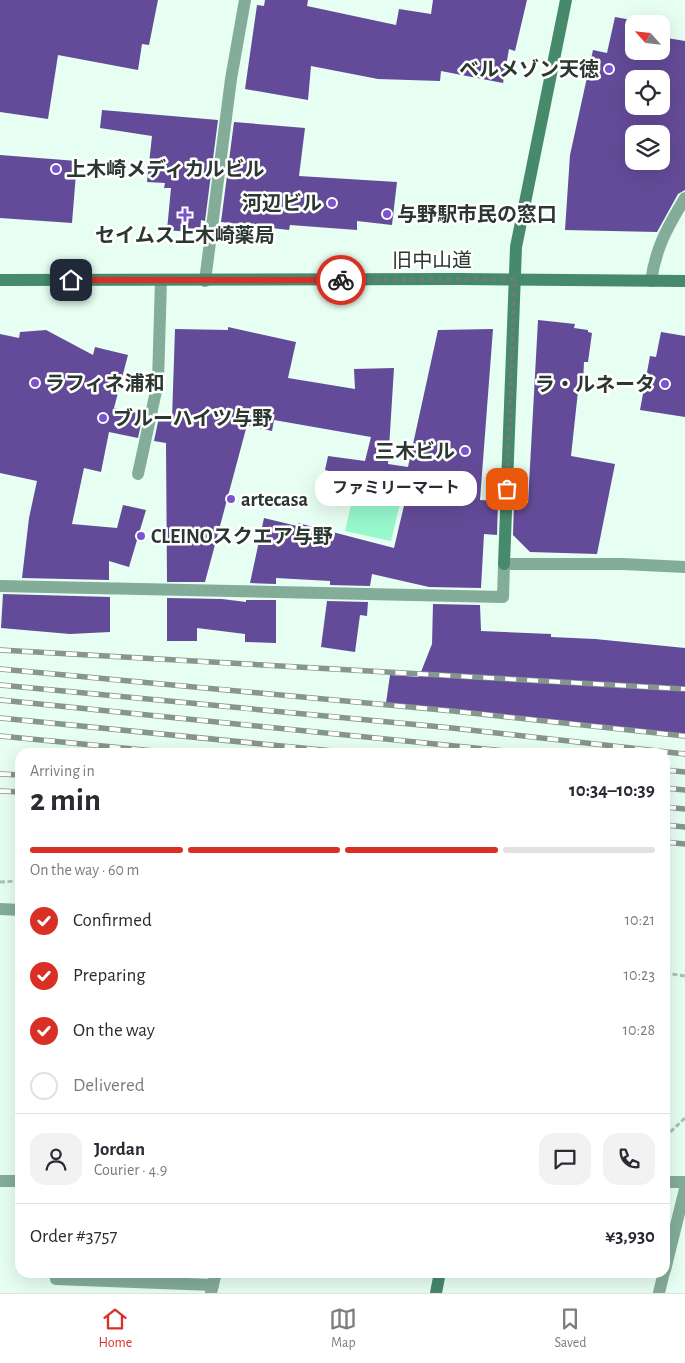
<!DOCTYPE html>
<html lang="en">
<head>
<meta charset="utf-8">
<style>
	body { margin:0; font-family:"Alegreya Sans","Noto Sans JP",sans-serif; background:#f2f2f3; color:#2b2b33; height:100vh; display:flex; flex-direction:column; font-size:19px; white-space:nowrap }
	* { box-sizing:border-box; margin:0 }
	p { font-size:16px; color:#7c7c81 }
	.icon { flex:none; width:28px; height:28px; fill:none; stroke:currentColor; stroke-width:2; stroke-linecap:round; stroke-linejoin:round }
	.map { position:relative; flex:1; overflow:hidden }
	.panel { position:absolute; left:15px; top:748px; width:655px; height:530px; display:flex; flex-direction:column; background:#fff; border-radius:15px; box-shadow:0 5px 20px #0002 }
	.panel>* { flex:none }
	.needle { width:32px; rotate:297deg }
	.tools { position:absolute; left:625px; top:15px; display:grid; gap:10px }
	.tools a { display:grid; place-items:center; width:45px; height:45px; border-radius:10px; background:#fff; box-shadow:0 5px 20px #0002; font-size:25px }
	.pin { position:absolute; display:grid; place-items:center; width:42px; height:42px; color:#fff; margin:-21px; border-radius:10px; box-shadow:0 2px 8px #0006 }
	.courier { position:absolute; display:grid; place-items:center; width:50px; height:50px; margin:-25px; border:4px solid #d93025; border-radius:50%; background:#fff; color:#222; box-shadow:0 1px 6px #0007 }
	.bubble { position:absolute; height:35px; border-radius:15px; background:#fff; box-shadow:0 5px 20px #0002; font-size:16px; font-weight:700; line-height:35px; text-align:center }
	.head em { font-style:normal; font-weight:700 }
	.head div { display:flex; flex-direction:column-reverse }
	.head { display:flex; align-items:center; justify-content:space-between; height:85px; padding:0 15px }
	h1 { font-size:32px; font-weight:700; line-height:38px }
	.bar { display:grid; grid-template-columns:repeat(4,1fr); gap:8px 5px; align-content:center; height:60px; padding:0 15px }
	.bar i { height:6px; border-radius:4px; background:#e1e1e2 }
	.bar .selected { background:#d93025 }
	.bar p { grid-column:span 4 }
	.line { display:flex; align-items:center; gap:12px; padding:0 15px; border-top:1px solid #e1e1e2 }
	.line div { flex:1 }
	.round { display:grid; place-items:center; flex:none; width:52px; height:52px; border-radius:15px; background:#f2f2f3 }
	ol { padding:0 15px; list-style:none }
	li { display:flex; align-items:center; gap:15px; height:55px }
	li p { margin-inline-start:auto }
	li .icon { padding:5px; border-radius:50%; background:#d93025; color:#fff; stroke-width:4 }
	li:last-child { color:#7c7c81 }
	li i { width:28px; height:28px; border:2px solid #e1e1e2; border-radius:50% }
	.tabs { display:flex; justify-content:space-around; align-items:center; height:70px; border-top:1px solid #e1e1e2; background:#fff; font-size:14px; color:#7c7c81 }
	.tabs a { display:grid; justify-items:center; gap:2px }
	.tabs .selected { color:#d93025 }
	.map>svg:first-child { display:block }
	.green { fill:#97f8cc }
	.building { fill:#644b99; fill-rule:evenodd }
	.lines { fill:none; stroke-linecap:round; stroke-linejoin:round }
	.path { stroke:#acc0b6; stroke-width:3; stroke-dasharray:5 2.5; stroke-linecap:butt }
	.service { stroke:#83ad99; stroke-width:12 }
	.minor { stroke:#83ad99; stroke-width:12 }
	.tertiary { stroke:#83ad99; stroke-width:12 }
	.secondary { stroke:#46896b; stroke-width:12 }
	.rail-casing { stroke:#85968e; stroke-width:5.5 }
	.rail { stroke:#fff; stroke-width:4; stroke-dasharray:11; stroke-linecap:butt }
	.done { stroke:#6d7d75; stroke-width:5; stroke-dasharray:0 9 }
	.route { stroke:#d93025; stroke-width:6 }
	.poi-dot { fill:#7d53cd; stroke:#fff; stroke-width:2 }
	.labels { text-anchor:middle; stroke-width:5; stroke-linejoin:round; paint-order:stroke }
	.poi-label { font-size:20px; font-weight:bold; fill:#2b3731; stroke:#fff; text-anchor:start }
	.street-label { font-size:20px; fill:#2b3731; stroke:#fff }
</style>
</head>
<body>
<div class="map">
<svg width="685" height="1293" viewBox="0 0 685 1293">
	<rect width="100%" height="100%" fill="#e7fef2"/>
	<path class="green" d="M 355,488 L 401,499 L 391,541 L 345,531 Z"/>
	<g class="building">
		<path d="M 0,0 L 158,0 L 149,45 L 142,44 L 138,70 L 58,55 L 48,119 L 0,112 Z"/>
		<path d="M 265,0 L 308,0 L 307,6 L 396,25 L 399,9 L 431,14 L 433,0 L 527,0 L 515,51 L 509,49 L 503,83 L 441,71 L 440,81 L 378,79 L 311,66 L 308,100 L 245,89 L 257,5 L 264,6 Z"/>
		<path d="M 615,17 L 637,21 L 634,24 L 634,51 L 661,51 L 661,37 L 685,41 L 685,190 L 678,194 L 657,232 L 565,230 L 570,155 L 593,50 L 607,53 ZM 634,79 L 661,79 L 661,106 L 634,106 ZM 634,134 L 661,134 L 661,161 L 634,161 Z"/>
		<path d="M 102,110 L 218,120 L 205,221 L 201,220 L 200,233 L 167,230 L 171,188 L 164,188 L 165,183 L 147,182 L 152,136 L 100,128 Z"/>
		<path d="M 234,122 L 305,128 L 299,176 L 397,182 L 392,225 L 357,221 L 357,230 L 290,225 L 289,230 L 221,222 Z"/>
		<path d="M 0,155 L 77,161 L 72,223 L 0,218 Z"/>
		<path d="M 538,320 L 575,324 L 574,328 L 588,330 L 588,332 L 592,333 L 588,362 L 584,362 L 583,383 L 579,382 L 571,456 L 615,464 L 597,554 L 530,552 L 513,535 L 514,502 L 528,503 Z"/>
		<path d="M 228,327 L 296,342 L 288,378 L 355,389 L 354,369 L 394,368 L 388,464 L 408,467 L 438,330 L 493,329 L 480,500 L 498,501 L 497,535 L 484,534 L 481,588 L 429,587 L 372,574 L 370,586 L 330,585 L 330,581 L 276,578 L 276,584 L 250,583 L 264,518 L 297,526 L 298,523 L 394,548 L 407,493 L 325,470 L 328,456 L 365,461 L 371,437 L 274,420 L 272,431 L 247,425 L 205,582 L 167,582 L 166,443 L 154,441 L 159,417 L 172,419 L 175,329 L 228,330 Z"/>
		<path d="M 46,330 L 93,355 L 95,347 L 128,355 L 114,408 L 143,414 L 138,438 L 109,432 L 101,472 L 84,468 L 72,524 L 117,528 L 123,505 L 146,510 L 129,567 L 109,561 L 109,580 L 22,578 L 29,518 L 37,481 L 0,473 L 0,334 L 19,338 L 20,332 Z"/>
		<path d="M 661,332 L 685,336 L 685,417 L 640,410 L 650,356 L 656,357 Z"/>
		<path d="M 3,594 L 110,597 L 110,632 L 70,634 L 1,628 Z"/>
		<path d="M 167,598 L 222,599 L 246,602 L 246,600 L 276,600 L 276,643 L 245,642 L 245,634 L 197,628 L 197,641 L 167,641 Z"/>
		<path d="M 327,601 L 368,602 L 367,616 L 360,615 L 355,652 L 321,647 Z"/>
		<path d="M 433,604 L 480,605 L 481,631 L 551,634 L 551,637 L 595,639 L 685,648 L 685,734 L 386,703 L 390,675 L 419,677 L 432,644 Z"/>
	</g>
	<g class="lines">
		<g class="path">
			<path d="M 0,882 L 20,881"/>
			<path d="M 665,973 L 685,976"/>
			<path d="M 665,1137 L 685,1118"/>
		</g>
		<g class="service">
			<path d="M 138,474 L 158,382 L 161,280"/>
			<path d="M 55,1272 L 56,1279 L 213,1285"/>
		</g>
		<g class="minor">
			<path d="M 205,281 L 231,79 L 245,0"/>
			<path d="M 651,281 C 656,247 667,228 685,198"/>
			<path d="M 0,586 L 503,597 L 504,564 L 623,564 L 685,567"/>
			<path d="M 0,1181 L 20,1181"/>
			<path d="M 665,1182 L 685,1182"/>
			<path d="M 665,1270 L 685,1189"/>
			<path d="M 659,1293 L 664,1272"/>
		</g>
		<g class="tertiary">
			<path d="M 0,909 L 20,910"/>
			<path d="M 211,1293 L 216,1272"/>
		</g>
		<g class="secondary">
			<path d="M 0,280 L 460,279 L 685,281"/>
			<path d="M 504,564 L 516,247 L 566,0"/>
			<path d="M 436,1293 L 440,1272"/>
		</g>
		<defs>
			<g id="rail">
				<path d="M 0,650 L 685,689"/>
				<path d="M 0,669 L 453,711 L 685,736"/>
				<path d="M 0,685 L 452,728 L 685,754"/>
				<path d="M 0,700 L 514,752"/>
				<path d="M 0,718 L 343,752"/>
				<path d="M 0,736 L 164,752"/>
				<path d="M 665,770 L 685,772"/>
				<path d="M 0,774 L 20,775"/>
				<path d="M 665,788 L 685,790"/>
				<path d="M 0,791 L 20,792"/>
				<path d="M 665,807 L 685,809"/>
				<path d="M 665,825 L 685,827"/>
				<path d="M 665,842 L 685,844"/>
			</g>
		</defs>
		<use href="#rail" class="rail-casing"/>
		<use href="#rail" class="rail"/>
	</g>
	<g class="lines">
		<path class="done" d="M 341,280 L 515,279 L 507,489"/>
		<path class="route" d="M 71,280 L 341,280"/>
	</g>
	<g class="poi-dot">
		<circle cx="609" cy="69" r="5"/>
		<circle cx="56" cy="169" r="5"/>
		<circle cx="332" cy="203" r="5"/>
		<circle cx="387" cy="214" r="5"/>
		<path d="M182.5 207.5h5v5h5v5h-5v5h-5v-5h-5v-5h5z"/>
		<circle cx="35" cy="383" r="5"/>
		<circle cx="665" cy="384" r="5"/>
		<circle cx="103" cy="418" r="5"/>
		<circle cx="465" cy="451" r="5"/>
		<circle cx="231" cy="499" r="5"/>
		<circle cx="141" cy="536" r="5"/>
	</g>
	<g class="labels">
		<g class="poi-label">
			<text x="599" y="76" text-anchor="end">ベルメゾン天徳</text>
			<text x="66" y="176">上木崎メディカルビル</text>
			<text x="322" y="210" text-anchor="end">河辺ビル</text>
			<text x="397" y="221">与野駅市民の窓口</text>
			<text x="185" y="242" text-anchor="middle">セイムス上木崎薬局</text>
			<text x="45" y="390">ラフィネ浦和</text>
			<text x="655" y="391" text-anchor="end">ラ・ルネータ</text>
			<text x="113" y="425">ブルーハイツ与野</text>
			<text x="455" y="458" text-anchor="end">三木ビル</text>
			<text x="241" y="506">artecasa</text>
			<text x="151" y="543">CLEINOスクエア与野</text>
		</g>
		<g class="street-label">
			<text x="432" y="267">旧中山道</text>
		</g>
	</g>
</svg>
<div class="tools">
<a><svg class="needle" viewBox="-14 -14 28 28"><path d="M0-13l5 13h-10z" fill="#e53935"/><path d="M0 13l5-13h-10z" fill="#7c7c81"/></svg></a>
<a><svg class="icon" aria-label="locate" viewBox="0 0 24 24"><circle cx="12" cy="12" r="6"/><path d="M12 2v4M12 18v4M2 12h4M18 12h4"/></svg></a>
<a><svg class="icon" aria-label="layers" viewBox="0 0 24 24"><path d="M12 4l9 5-9 5-9-5zM3 14l9 5 9-5"/></svg></a>
</div>
<div class="pin" style="left:507px;top:489px;background:#ea580c"><svg class="icon" aria-label="bag" viewBox="0 0 24 24"><path d="M5 8h14l-1 12H6zM9 8a3 3 0 0 1 6 0"/></svg></div>
<div class="pin" style="left:71px;top:280px;background:#1f2937"><svg class="icon" aria-label="home" viewBox="0 0 24 24"><path d="M3 11l9-7 9 7M6 9v11h12V9"/></svg></div>
<div class="courier" style="left:341px;top:280px"><svg class="icon" aria-label="bike" viewBox="0 0 24 24"><circle cx="6" cy="16" r="4"/><circle cx="18" cy="16" r="4"/><path d="M6 16l4-8h5l3 8M10 8l3 8H6M13 5h3"/></svg></div>
<div class="bubble" style="left:315px;top:471px;width:162px">ファミリーマート</div>
<section class="panel">
<div class="head"><div><h1>2 min</h1><p>Arriving in</p></div><em>10:34–10:39</em></div>
<div class="bar"><i class="selected"></i><i class="selected"></i><i class="selected"></i><i></i><p>On the way · 60 m</p></div>
<ol>
<li><svg class="icon" aria-label="check" viewBox="0 0 24 24"><path d="M5 12l5 5 9-10"/></svg>Confirmed<p>10:21</p></li>
<li><svg class="icon" aria-label="check" viewBox="0 0 24 24"><path d="M5 12l5 5 9-10"/></svg>Preparing<p>10:23</p></li>
<li><svg class="icon" aria-label="check" viewBox="0 0 24 24"><path d="M5 12l5 5 9-10"/></svg>On the way<p>10:28</p></li>
<li><i></i>Delivered</li>
</ol>
<div class="line" style="height:90px"><a class="round"><svg class="icon" aria-label="person" viewBox="0 0 24 24"><circle cx="12" cy="8" r="4"/><path d="M4 21q1-7 8-7t8 7"/></svg></a><div><b>Jordan</b><p>Courier · 4.9</p></div><a class="round"><svg class="icon" aria-label="chat" viewBox="0 0 24 24"><path d="M4 5h16v11H9l-5 4z"/></svg></a><a class="round"><svg class="icon" aria-label="phone" viewBox="0 0 24 24"><path d="M5 4h4l2 5-3 2q2 4 5 5l2-3 5 2v4C11 20 4 13 5 4z"/></svg></a></div>
<div class="line" style="height:65px"><div>Order #3757</div><b>¥3,930</b></div>
</section>
</div>
<nav class="tabs">
<a class="selected"><svg class="icon" aria-label="home" viewBox="0 0 24 24"><path d="M3 11l9-7 9 7M6 9v11h12V9"/></svg>Home</a>
<a><svg class="icon" aria-label="map" viewBox="0 0 24 24"><path d="M3 6l6-2 6 2 6-2v14l-6 2-6-2-6 2zM9 4v14M15 6v14"/></svg>Map</a>
<a><svg class="icon" aria-label="saved" viewBox="0 0 24 24"><path d="M7 4h10v16l-5-4-5 4z"/></svg>Saved</a>
</nav>
</body>
</html>
